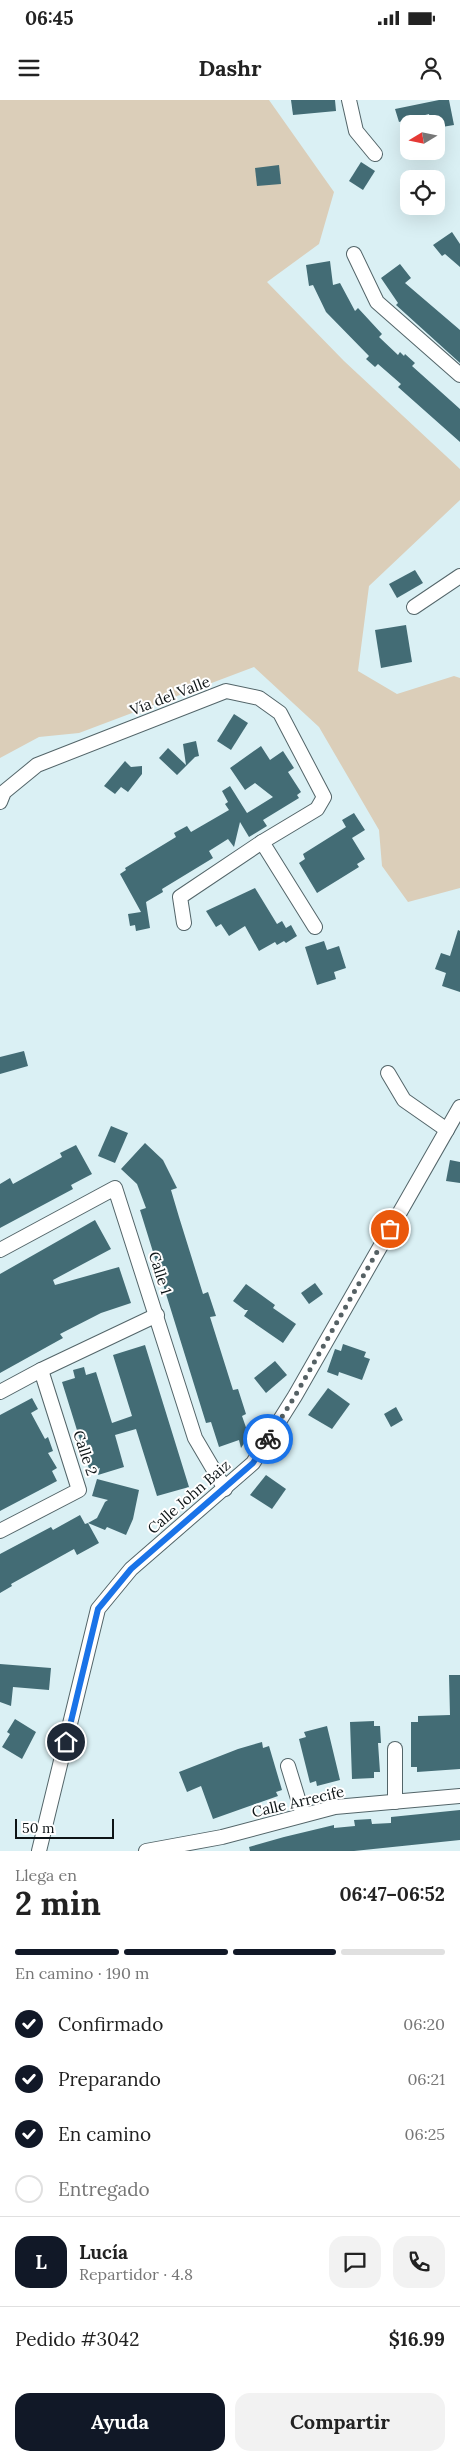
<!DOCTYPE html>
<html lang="es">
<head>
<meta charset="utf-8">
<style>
	body { margin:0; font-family:Lora,serif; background:#f2f2f2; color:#222; height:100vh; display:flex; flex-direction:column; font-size:19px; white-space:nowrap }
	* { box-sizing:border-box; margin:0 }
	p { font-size:16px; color:#767676 }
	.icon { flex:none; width:28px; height:28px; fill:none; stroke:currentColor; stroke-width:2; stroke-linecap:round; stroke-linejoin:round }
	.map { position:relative; height:1751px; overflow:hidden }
	.panel { display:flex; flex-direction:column; background:#fff; flex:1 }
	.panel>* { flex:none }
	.needle { width:32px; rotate:260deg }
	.buttons { position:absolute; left:400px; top:15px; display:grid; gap:10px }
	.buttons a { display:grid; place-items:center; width:45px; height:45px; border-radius:10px; background:#fff; box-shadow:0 5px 20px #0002; font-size:25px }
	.scale { position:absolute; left:15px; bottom:12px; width:99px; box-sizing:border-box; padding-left:5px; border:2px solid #0d1416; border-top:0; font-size:14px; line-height:18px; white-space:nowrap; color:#0d1416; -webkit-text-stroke:4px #fff; paint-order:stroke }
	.pin { position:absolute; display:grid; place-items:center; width:42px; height:42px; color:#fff; margin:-21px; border:2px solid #fff; border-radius:50%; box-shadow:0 1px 5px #0007 }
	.courier { position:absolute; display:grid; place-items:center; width:50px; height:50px; margin:-25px; border:4px solid #1a73e8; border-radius:50%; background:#fff; color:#222; box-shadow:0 1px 6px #0007 }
	.summary em { font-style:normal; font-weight:800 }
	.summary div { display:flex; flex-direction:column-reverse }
	.summary { display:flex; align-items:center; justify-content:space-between; height:85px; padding:0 15px }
	h1 { font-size:32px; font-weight:800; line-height:38px }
	.bar { display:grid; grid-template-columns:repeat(4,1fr); gap:8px 5px; align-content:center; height:60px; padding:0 15px }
	.bar i { height:6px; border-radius:4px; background:#e0e0e0 }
	.bar .on { background:#111827 }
	.bar p { grid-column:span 4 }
	.line { display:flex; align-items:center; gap:12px; padding:0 15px; border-top:1px solid #e0e0e0 }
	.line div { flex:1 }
	.round { display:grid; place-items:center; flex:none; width:52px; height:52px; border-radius:15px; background:#f2f2f2 }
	ol { padding:0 15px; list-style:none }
	li { display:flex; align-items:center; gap:15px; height:55px }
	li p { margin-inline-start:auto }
	li .icon { padding:5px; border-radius:50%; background:#111827; color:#fff; stroke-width:4 }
	li:last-child { color:#767676 }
	li i { width:28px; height:28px; border:2px solid #e0e0e0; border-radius:50% }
	.primary-button { display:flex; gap:10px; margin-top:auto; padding:10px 15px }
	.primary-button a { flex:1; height:58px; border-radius:15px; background:#111827; color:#fff; font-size:20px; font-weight:800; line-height:58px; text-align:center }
	.primary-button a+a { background:#f2f2f2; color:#222 }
	.status { display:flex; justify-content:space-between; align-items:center; height:35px; padding:0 25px; background:#fff; direction:ltr }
	.status svg { height:14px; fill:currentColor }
	header { display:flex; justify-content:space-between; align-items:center; height:65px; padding:0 15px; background:#fff; font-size:22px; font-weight:800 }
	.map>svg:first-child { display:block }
	.green { fill:#dbceb9 }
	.building { fill:#436c75 }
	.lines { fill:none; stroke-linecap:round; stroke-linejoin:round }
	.minor-casing { stroke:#536569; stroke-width:16 }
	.minor { stroke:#fff; stroke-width:14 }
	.done { stroke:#556164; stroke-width:5; stroke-dasharray:0 9 }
	.route { stroke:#1a73e8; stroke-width:6 }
	.labels { text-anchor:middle; stroke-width:4; stroke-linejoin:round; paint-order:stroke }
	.street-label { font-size:15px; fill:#0d1416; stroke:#fff }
</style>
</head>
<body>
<div class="status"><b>06:45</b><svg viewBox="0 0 49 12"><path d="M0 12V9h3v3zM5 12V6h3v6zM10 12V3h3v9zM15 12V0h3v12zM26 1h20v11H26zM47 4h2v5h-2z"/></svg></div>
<header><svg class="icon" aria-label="menu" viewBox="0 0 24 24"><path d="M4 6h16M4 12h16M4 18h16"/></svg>Dashr<svg class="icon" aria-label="person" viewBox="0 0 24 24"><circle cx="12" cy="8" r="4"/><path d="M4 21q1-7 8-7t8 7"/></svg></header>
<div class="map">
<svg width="460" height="1751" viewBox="0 0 460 1751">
	<rect width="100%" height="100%" fill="#daf0f4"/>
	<path class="green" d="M 0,0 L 269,0 L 334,92 L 319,144 L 267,182 L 344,261 L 460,369 L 460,400 L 369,486 L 358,571 L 397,594 L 454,576 L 460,578 L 460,788 L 408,802 L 382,766 L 379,730 L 319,627 L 254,567 L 79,633 L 39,637 L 0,658 Z"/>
	<g class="building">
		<path d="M 291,0 L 335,0 L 336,11 L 293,15 Z"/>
		<path d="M 439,0 L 449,0 L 454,25 L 436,28 L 436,24 L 431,24 L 429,14 L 399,22 L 395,9 Z"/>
		<path d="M 361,62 L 375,71 L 363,90 L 349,81 Z"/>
		<path d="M 279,65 L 281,84 L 257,86 L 255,68 Z"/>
		<path d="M 452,132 L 460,144 L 460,167 L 445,154 L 442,156 L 433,145 Z"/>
		<path d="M 330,161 L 333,185 L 340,183 L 355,211 L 358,208 L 382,234 L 379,237 L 398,255 L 400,252 L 404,256 L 405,254 L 415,263 L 412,266 L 460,309 L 460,342 L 398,287 L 401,284 L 378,264 L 375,267 L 366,259 L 369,256 L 326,212 L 313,185 L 309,186 L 306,165 Z"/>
		<path d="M 400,164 L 411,178 L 405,183 L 460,230 L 460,263 L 396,205 L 398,203 L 381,178 Z"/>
		<path d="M 415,470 L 423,483 L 397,498 L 389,484 Z"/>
		<path d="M 406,525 L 412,562 L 381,568 L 375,530 Z"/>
		<path d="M 234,614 L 248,623 L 231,650 L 217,641 Z"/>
		<path d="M 196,641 L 199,656 L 195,657 L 177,675 L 159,658 L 168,648 L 186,665 L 183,644 Z"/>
		<path d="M 261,646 L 270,660 L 283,651 L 294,668 L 288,672 L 301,692 L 297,695 L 299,698 L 263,720 L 267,726 L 249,737 L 240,722 L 234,747 L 228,739 L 209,751 L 213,758 L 162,789 L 163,792 L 146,802 L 150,828 L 136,831 L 135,825 L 130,826 L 128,814 L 141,812 L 120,774 L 126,770 L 125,768 L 176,737 L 174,733 L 187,726 L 191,732 L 229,710 L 225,704 L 228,702 L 222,691 L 230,686 L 247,713 L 273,697 L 255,683 L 245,690 L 230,668 Z"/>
		<path d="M 125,661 L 131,667 L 142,666 L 142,674 L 128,692 L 121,687 L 115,694 L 104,686 Z"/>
		<path d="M 354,713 L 365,730 L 352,738 L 365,759 L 357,764 L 359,767 L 317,793 L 299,763 L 305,759 L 303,754 L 346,727 L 342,720 Z"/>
		<path d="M 255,788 L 277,824 L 282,821 L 286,828 L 291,825 L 297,836 L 286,843 L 284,841 L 277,845 L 275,842 L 259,851 L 245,826 L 229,836 L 221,824 L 216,827 L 206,811 Z"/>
		<path d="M 458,830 L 460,831 L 460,892 L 442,886 L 446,873 L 435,869 L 441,853 L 450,856 Z"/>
		<path d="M 324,841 L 327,850 L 339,846 L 346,868 L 334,872 L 336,879 L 317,885 L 305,847 Z"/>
		<path d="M 24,951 L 28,966 L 0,974 L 0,957 Z"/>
		<path d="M 111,1026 L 128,1033 L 115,1063 L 98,1056 Z"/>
		<path d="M 145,1043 L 163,1060 L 177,1088 L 171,1090 L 179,1117 L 203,1194 L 208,1192 L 216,1216 L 210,1217 L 233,1290 L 238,1289 L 246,1314 L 242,1316 L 249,1336 L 241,1348 L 239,1340 L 219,1347 L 211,1322 L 206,1323 L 140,1110 L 146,1108 L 137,1084 L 121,1069 Z"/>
		<path d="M 76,1045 L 92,1074 L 71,1085 L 73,1089 L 0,1128 L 0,1084 L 10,1078 L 13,1084 L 62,1057 L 60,1053 Z"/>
		<path d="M 450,1060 L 460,1062 L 460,1083 L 446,1081 Z"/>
		<path d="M 95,1120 L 111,1149 L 53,1180 L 55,1185 L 119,1167 L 131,1203 L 101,1213 L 60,1234 L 63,1238 L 0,1273 L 0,1174 Z"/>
		<path d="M 315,1183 L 323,1194 L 309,1204 L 301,1193 Z"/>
		<path d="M 246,1184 L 275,1205 L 273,1208 L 296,1224 L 283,1243 L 244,1216 L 248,1210 L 245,1210 L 233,1201 Z"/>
		<path d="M 343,1244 L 366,1252 L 364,1257 L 370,1259 L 362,1280 L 339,1272 L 338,1276 L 327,1272 L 335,1249 L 341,1251 Z"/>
		<path d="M 145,1245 L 189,1387 L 157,1396 L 136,1329 L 115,1335 L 124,1367 L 98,1375 L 100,1368 L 90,1372 L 62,1282 L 75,1278 L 73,1270 L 84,1267 L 86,1275 L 96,1272 L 112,1323 L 132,1316 L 113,1255 Z"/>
		<path d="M 275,1261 L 287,1275 L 266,1293 L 254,1278 Z"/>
		<path d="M 328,1288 L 350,1304 L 332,1329 L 308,1315 Z"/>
		<path d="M 32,1298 L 38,1309 L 31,1313 L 45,1339 L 48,1337 L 53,1351 L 48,1353 L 57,1368 L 52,1371 L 57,1381 L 0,1411 L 0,1315 Z"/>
		<path d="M 396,1307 L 403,1320 L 391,1327 L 384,1314 Z"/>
		<path d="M 266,1375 L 286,1389 L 272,1409 L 250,1395 Z"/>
		<path d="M 97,1379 L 139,1390 L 133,1419 L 126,1435 L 107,1427 L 105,1430 L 88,1423 L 97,1418 L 105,1402 L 108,1400 L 92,1396 Z"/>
		<path d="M 80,1415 L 85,1424 L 88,1423 L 99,1443 L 77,1455 L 74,1449 L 11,1484 L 12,1486 L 0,1493 L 0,1454 L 51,1427 L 53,1430 Z"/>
		<path d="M 0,1564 L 51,1568 L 49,1590 L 13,1587 L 11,1606 L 0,1602 Z"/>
		<path d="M 449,1575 L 460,1575 L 460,1669 L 417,1672 L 417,1667 L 411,1667 L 411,1622 L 418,1622 L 418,1616 L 450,1615 Z"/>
		<path d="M 15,1619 L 36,1632 L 22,1659 L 2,1647 L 10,1634 L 7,1632 Z"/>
		<path d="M 374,1621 L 374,1626 L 380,1626 L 381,1643 L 378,1643 L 380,1672 L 374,1672 L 374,1678 L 352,1679 L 350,1622 Z"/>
		<path d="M 327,1626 L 340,1680 L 317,1686 L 316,1681 L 310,1683 L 299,1639 L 306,1637 L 304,1632 Z"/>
		<path d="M 262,1642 L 263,1648 L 269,1646 L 282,1690 L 276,1692 L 278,1696 L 213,1719 L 201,1686 L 187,1692 L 179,1672 L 238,1649 Z"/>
		<path d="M 460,1710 L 460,1740 L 354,1751 L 250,1751 L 249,1747 L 284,1737 L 334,1725 L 334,1728 L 355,1726 L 354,1720 L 371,1719 L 372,1724 L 391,1723 L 391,1717 Z"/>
	</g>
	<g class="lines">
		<defs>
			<g id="minor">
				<path d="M 349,0 L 356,31 L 375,54"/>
				<path d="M 354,154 L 377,202 L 460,275"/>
				<path d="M 414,507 L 460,476"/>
				<path d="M 0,702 L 4,692 L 37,665 L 226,591 L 259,598 L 280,613 L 324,697 L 317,709 L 262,742 L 180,797 L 184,823"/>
				<path d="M 262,742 L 315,827"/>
				<path d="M 388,973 L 404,1000 L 447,1030"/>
				<path d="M 0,1150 L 115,1088 L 195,1338 L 225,1389"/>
				<path d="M 41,1270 L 157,1215"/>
				<path d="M 0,1292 L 41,1270 L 79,1390 L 0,1431"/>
				<path d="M 395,1649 L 395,1702"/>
				<path d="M 288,1666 L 303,1715"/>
				<path d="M 39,1751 L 98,1509 L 131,1469 L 253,1363 L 295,1296 L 460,1007"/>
				<path d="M 146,1751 L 222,1737 L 335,1707 L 460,1696"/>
			</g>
		</defs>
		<use href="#minor" class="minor-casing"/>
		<use href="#minor" class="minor"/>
	</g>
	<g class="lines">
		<path class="done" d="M 268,1339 L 295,1296 L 390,1129"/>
		<path class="route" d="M 66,1642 L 98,1509 L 131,1469 L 253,1363 L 268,1339"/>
	</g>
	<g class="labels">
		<g class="street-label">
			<text transform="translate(170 596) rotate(-21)" y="5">Vía del Valle</text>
			<text transform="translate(160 1173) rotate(72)" y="5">Calle 1</text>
			<text transform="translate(85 1353) rotate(72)" y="5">Calle 2</text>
			<text transform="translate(189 1397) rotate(-41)" y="5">Calle John Baiz</text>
			<text transform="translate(298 1702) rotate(-13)" y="5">Calle Arrecife</text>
		</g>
	</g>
</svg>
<div class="buttons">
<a><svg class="needle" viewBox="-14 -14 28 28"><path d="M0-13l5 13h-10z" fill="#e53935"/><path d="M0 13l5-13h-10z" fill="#767676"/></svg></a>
<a><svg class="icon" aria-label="locate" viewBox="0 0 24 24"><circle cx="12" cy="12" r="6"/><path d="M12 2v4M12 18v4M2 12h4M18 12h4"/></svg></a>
</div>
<div class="scale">50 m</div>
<div class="pin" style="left:390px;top:1129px;background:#ea580c"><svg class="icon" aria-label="bag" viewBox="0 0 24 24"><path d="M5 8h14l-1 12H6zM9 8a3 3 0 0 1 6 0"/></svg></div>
<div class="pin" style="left:66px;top:1642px;background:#1f2937"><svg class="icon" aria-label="home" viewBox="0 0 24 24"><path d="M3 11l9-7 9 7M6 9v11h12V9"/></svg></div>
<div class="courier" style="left:268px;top:1339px"><svg class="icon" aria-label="bike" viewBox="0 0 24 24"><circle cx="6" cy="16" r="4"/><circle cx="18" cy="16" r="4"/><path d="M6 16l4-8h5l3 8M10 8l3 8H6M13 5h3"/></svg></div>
</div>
<section class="panel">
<div class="summary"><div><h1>2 min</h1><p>Llega en</p></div><em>06:47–06:52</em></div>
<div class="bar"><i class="on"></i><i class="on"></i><i class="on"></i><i></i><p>En camino · 190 m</p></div>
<ol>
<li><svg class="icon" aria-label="check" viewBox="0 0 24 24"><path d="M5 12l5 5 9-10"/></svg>Confirmado<p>06:20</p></li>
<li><svg class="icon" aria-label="check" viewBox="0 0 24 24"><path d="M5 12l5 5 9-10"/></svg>Preparando<p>06:21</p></li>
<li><svg class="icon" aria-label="check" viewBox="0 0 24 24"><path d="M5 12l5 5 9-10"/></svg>En camino<p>06:25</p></li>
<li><i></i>Entregado</li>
</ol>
<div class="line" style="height:90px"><b class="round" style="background:#111827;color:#fff">L</b><div><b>Lucía</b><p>Repartidor · 4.8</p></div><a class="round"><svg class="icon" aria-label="chat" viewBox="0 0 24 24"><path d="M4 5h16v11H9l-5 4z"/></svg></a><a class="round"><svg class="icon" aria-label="phone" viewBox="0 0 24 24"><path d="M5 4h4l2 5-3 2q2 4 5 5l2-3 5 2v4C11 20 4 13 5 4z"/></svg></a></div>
<div class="line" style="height:65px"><div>Pedido #3042</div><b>$16.99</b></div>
<div class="primary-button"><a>Ayuda</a><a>Compartir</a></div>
</section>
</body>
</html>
